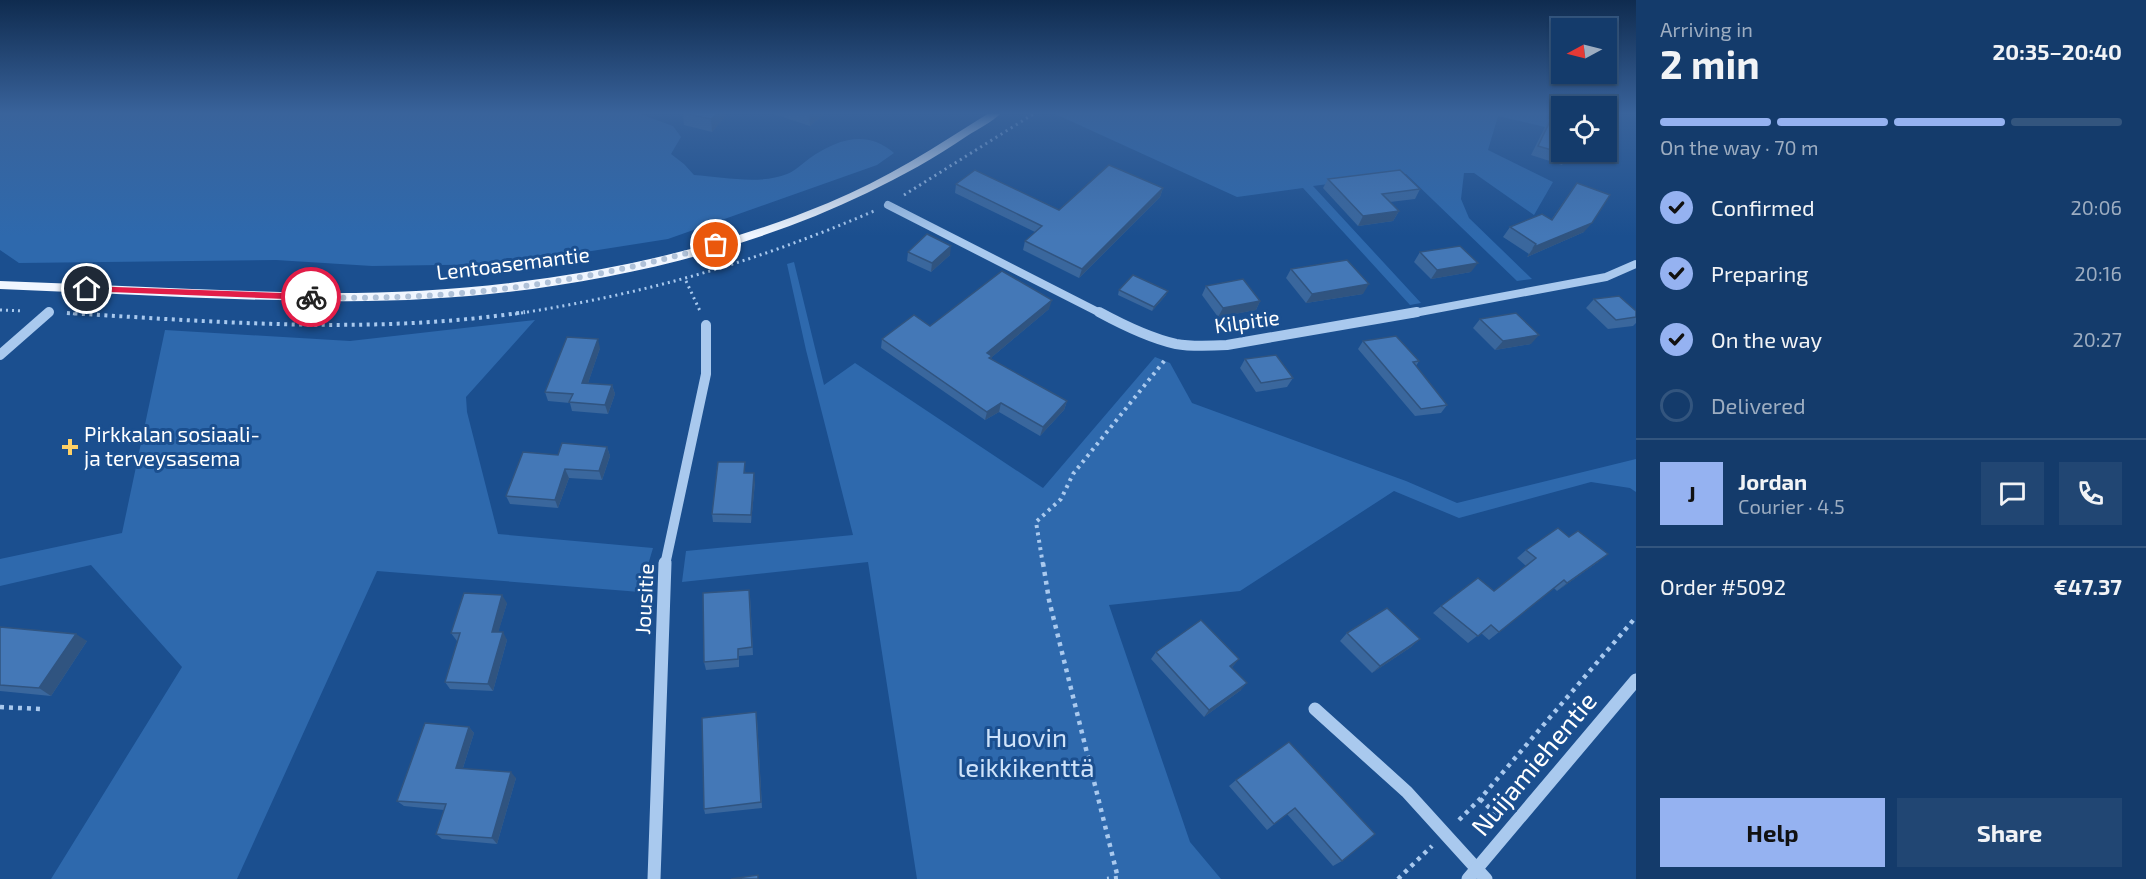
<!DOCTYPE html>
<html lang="en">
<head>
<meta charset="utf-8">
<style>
	body { margin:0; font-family:"Exo 2",sans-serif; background:#214673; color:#f1f3f6; height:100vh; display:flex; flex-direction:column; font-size:22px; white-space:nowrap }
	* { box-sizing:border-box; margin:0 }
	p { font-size:20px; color:#9dadc1 }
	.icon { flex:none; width:33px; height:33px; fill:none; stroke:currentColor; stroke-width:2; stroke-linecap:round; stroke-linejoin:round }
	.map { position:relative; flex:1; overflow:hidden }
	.drawer { display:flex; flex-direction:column; background:#143b6b; width:510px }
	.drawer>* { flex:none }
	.needle { width:39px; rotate:263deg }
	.tools { position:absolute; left:1551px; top:18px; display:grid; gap:12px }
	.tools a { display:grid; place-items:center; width:66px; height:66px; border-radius:0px; background:#143b6b; box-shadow:0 2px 4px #0004,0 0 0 2px #33557e; font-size:30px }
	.pin { position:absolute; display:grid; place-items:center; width:51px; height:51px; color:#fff; margin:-26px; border:3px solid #fff; border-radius:50%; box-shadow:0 2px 6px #0007 }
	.courier { position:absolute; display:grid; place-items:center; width:60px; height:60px; margin:-30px; border:4px solid #e11d48; border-radius:50%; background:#fff; color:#222; box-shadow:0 2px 8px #0007 }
	.head em { font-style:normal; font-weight:700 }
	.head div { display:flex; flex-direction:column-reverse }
	.head { display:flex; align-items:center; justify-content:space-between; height:102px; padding:0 24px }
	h1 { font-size:39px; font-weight:700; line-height:45px }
	.bar { display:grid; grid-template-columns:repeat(4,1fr); gap:9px 6px; align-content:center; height:72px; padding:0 24px }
	.bar i { height:8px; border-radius:4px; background:#33557e }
	.bar .active { background:#95b2f1 }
	.bar p { grid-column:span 4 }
	.line { display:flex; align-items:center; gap:15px; padding:0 24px; border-top:2px solid #33557e }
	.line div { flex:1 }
	.round { display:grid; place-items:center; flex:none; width:63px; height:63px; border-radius:0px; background:#214673 }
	ol { padding:0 24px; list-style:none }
	li { display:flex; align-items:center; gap:18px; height:66px }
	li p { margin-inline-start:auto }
	li .icon { padding:6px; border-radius:50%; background:#95b2f1; color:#111; stroke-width:4 }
	li:last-child { color:#9dadc1 }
	li i { width:33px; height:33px; border:3px solid #33557e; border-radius:50% }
	.action { display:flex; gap:12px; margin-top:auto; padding:12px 24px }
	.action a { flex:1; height:69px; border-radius:0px; background:#95b2f1; color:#111; font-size:24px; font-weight:700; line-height:69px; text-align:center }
	.action a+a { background:#214673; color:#f1f3f6 }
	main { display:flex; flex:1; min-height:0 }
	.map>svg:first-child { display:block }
	.green { fill:#2e69ad }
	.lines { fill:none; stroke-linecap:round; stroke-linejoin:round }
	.path-far2 { stroke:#a9c9ee; stroke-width:3; stroke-dasharray:2 4; stroke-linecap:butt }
	.path-far1 { stroke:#a9c9ee; stroke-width:4; stroke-dasharray:3 4.5; stroke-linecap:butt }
	.path { stroke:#a9c9ee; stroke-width:4.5; stroke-dasharray:4 5; stroke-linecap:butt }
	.minor-far2 { stroke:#a9c9ee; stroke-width:8 }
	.minor-far1 { stroke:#a9c9ee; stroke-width:10 }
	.minor { stroke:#a9c9ee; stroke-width:13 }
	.major { fill:#f0f6ff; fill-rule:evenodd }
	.wall { fill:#3a679d }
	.shaded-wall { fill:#305480 }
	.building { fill:#4478b7; stroke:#305480; stroke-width:1.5 }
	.route { fill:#e11d48 }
	.done { stroke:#afc1d8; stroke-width:6; stroke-dasharray:0 10.8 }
	.poi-dot { fill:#ffd166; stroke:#1b4f8f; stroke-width:2 }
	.labels { text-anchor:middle; stroke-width:6; stroke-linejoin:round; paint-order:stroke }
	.street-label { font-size:21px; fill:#fff; stroke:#1b4f8f }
	.poi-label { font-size:21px; fill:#fff; stroke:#1b4f8f; text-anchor:start }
	.near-park-label { font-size:26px; fill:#cfe3fa; stroke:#1b4f8f }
	.near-street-label { font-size:26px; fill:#fff; stroke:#1b4f8f }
</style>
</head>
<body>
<main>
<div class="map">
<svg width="1636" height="879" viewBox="0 0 1636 879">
	<rect width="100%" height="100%" fill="#1b4f8f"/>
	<g class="green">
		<path d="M 0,113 L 637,113 L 673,126 L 681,137 L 671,154 L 684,164 L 694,175 C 722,177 760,185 787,174 C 795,171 803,163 810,158 C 837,139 867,129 894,153 L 877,165 L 668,239 L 509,264 L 372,266 L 276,260 L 19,263 L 0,250 Z"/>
		<path d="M 1053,113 L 1547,113 L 1548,119 L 1561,124 L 1562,131 L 1498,116 L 1488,150 L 1553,182 L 1534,215 L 1474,173 L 1464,173 L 1461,199 L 1469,218 L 1532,279 L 1517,281 L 1406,174 L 1313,186 L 1421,303 L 1410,305 L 1303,188 L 1237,197 Z"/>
		<path d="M 794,262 L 824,385 L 855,363 L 1043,488 L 1155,357 L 1170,363 L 1192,403 L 1406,481 L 1457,503 L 1636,459 L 1636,492 L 1630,488 L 1591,482 L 1459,518 L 1394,491 L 1240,591 L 1109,605 L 1190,842 L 1221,879 L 917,879 L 868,562 L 682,582 L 686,551 L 853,535 L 806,350 L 787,264 Z"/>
		<path d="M 535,320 L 466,397 L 467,412 L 498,534 L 653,548 L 640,592 L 377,571 L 237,879 L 51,879 L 182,667 L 91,565 L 0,586 L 0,559 L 122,533 L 165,330 L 350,341 Z"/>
	</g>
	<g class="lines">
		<g class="path-far2">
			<path d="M 904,195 L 1035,113"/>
			<path d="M 686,281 L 700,311"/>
			<path d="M 0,310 L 23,311"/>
			<path d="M 67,313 L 76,314"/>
			<path d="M 515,314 C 645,294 753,263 874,211"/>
		</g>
		<g class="path-far1">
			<path d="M 67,313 C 219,322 373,335 525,312"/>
			<path d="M 1043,565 L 1036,522 L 1061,499 L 1073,474 L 1165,360"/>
		</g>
		<g class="path">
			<path d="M 1043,563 L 1049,600 L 1118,878 L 1107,879"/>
			<path d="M 0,707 L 40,709"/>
			<path d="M 1480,799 L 1497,815"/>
			<path d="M 1459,820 L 1480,799 L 1636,617"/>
			<path d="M 1398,879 L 1432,846"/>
		</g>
		<g class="minor-far2">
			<path d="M 888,205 L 1102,314"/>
			<path d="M 47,314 L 49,312"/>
			<path d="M 1409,314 L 1606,277 L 1636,264"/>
		</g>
		<g class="minor-far1">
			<path d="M 1099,312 C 1123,325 1149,338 1176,344 C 1192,347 1210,346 1227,345 L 1417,312"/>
			<path d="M 0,355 L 49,312"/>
			<path d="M 665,565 L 706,374 L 706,325"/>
		</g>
		<g class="minor">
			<path d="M 1315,709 L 1407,792 L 1486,879"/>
			<path d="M 654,879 L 665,563"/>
			<path d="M 1468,879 L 1636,680"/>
		</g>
		<path class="major" d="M 989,113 L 1001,113 C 992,122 978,129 967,136 C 935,158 902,176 867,193 C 703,272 505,304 324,301 C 216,300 108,293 0,289 L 0,281 C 108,285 216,291 324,293 C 494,294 671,268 828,203 C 886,179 937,146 989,113 Z"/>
	</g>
	<g class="wall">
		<path d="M 683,113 L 728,113 L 712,132 L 684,125 Z"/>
		<path d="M 771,113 L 825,113 L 810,126 Z"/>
		<path d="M 1552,113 L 1562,113 L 1569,155 L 1562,165 L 1531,155 Z"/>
		<path d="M 1328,179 L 1420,189 L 1415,199 L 1390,202 L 1399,211 L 1393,221 L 1358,226 L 1323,188 Z"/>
		<path d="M 1577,183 L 1584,232 L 1527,257 L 1529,254 L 1503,237 L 1510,227 L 1551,220 Z"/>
		<path d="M 956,184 L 1059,210 L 1163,188 L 1160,197 L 1079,278 L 1023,250 L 1025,241 L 1035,232 L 955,193 Z"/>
		<path d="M 908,252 L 950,255 L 931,272 L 907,261 Z"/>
		<path d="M 1420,252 L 1471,272 L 1431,279 L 1414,262 Z"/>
		<path d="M 1291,269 L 1363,294 L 1306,303 L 1286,278 Z"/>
		<path d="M 1206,286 L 1260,301 L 1256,310 L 1218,317 L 1202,295 Z"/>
		<path d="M 1119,290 L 1166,295 L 1152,311 L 1118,295 Z"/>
		<path d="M 1594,299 L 1636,311 L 1636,323 L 1633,326 L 1608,329 L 1586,308 Z"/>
		<path d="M 1049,309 L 992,357 L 991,359 L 1067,401 L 1064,410 L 1040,436 L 999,412 L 985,420 L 881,348 L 882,339 L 930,326 Z"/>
		<path d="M 1480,319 L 1531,344 L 1495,350 L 1473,328 Z"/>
		<path d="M 1363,341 L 1419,361 L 1416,366 L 1447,405 L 1441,413 L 1415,416 L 1358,349 Z"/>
		<path d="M 600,348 L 588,383 L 612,385 L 615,394 L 608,414 L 572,411 L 570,403 L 548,401 L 545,392 Z"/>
		<path d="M 1245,359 L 1293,378 L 1287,387 L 1256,392 L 1240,368 Z"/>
		<path d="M 607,447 L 610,456 L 602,480 L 569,478 L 558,508 L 510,504 L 506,496 L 558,455 Z"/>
		<path d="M 746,471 L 745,473 L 755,482 L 751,523 L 713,522 L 712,514 Z"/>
		<path d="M 1526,550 L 1598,562 L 1557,591 L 1554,588 L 1489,640 L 1481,633 L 1468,643 L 1433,613 L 1441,606 L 1494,591 L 1526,566 L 1517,558 Z"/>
		<path d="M 750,597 L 753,655 L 739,656 L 739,667 L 706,670 L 704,662 Z"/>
		<path d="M 507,603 L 498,632 L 507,640 L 493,691 L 450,689 L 445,682 L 458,641 L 457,641 L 451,633 Z"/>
		<path d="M 0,627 L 87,641 L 51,696 L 0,691 Z"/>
		<path d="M 1347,633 L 1420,639 L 1411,647 L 1372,673 L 1340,641 Z"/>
		<path d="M 1156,652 L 1239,659 L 1232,667 L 1241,690 L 1204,717 L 1151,659 Z"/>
		<path d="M 757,719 L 762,808 L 705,814 L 704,809 Z"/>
		<path d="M 469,727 L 474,733 L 463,768 L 516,778 L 497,844 L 442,839 L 436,834 L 444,810 L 404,806 L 397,801 Z"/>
		<path d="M 1289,742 L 1342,861 L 1333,866 L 1287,814 L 1267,830 L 1229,786 L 1236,780 Z"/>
	</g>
	<g class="shaded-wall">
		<path d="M 717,113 L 728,113 L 712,132 L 711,119 Z"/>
		<path d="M 811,113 L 825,113 L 810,126 L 809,114 Z"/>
		<path d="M 1163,188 L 1160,197 L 1079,278 L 1082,269 Z"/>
		<path d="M 1399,211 L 1393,221 L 1358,226 L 1363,216 Z"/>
		<path d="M 1592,223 L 1584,232 L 1527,257 L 1534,247 Z"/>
		<path d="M 951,246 L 950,255 L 931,272 L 932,263 Z"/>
		<path d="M 1478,263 L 1471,272 L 1431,279 L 1437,270 Z"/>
		<path d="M 1369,284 L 1363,294 L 1306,303 L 1312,294 Z"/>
		<path d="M 1168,291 L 1166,295 L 1152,311 L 1154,307 Z"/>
		<path d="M 1052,300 L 1049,309 L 992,357 L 990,365 L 987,353 Z"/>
		<path d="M 1260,301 L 1256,310 L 1218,317 L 1223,308 Z"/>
		<path d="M 1539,335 L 1531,344 L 1495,350 L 1503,341 Z"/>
		<path d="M 598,339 L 600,348 L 585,392 L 582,383 Z"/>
		<path d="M 612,385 L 615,394 L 608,414 L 605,405 Z"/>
		<path d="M 1067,401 L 1064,410 L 1040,436 L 1043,427 Z"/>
		<path d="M 1001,403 L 999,412 L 985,420 L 987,412 Z"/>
		<path d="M 607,447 L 610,456 L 602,480 L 599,471 Z"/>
		<path d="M 565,469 L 569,478 L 558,508 L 555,500 Z"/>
		<path d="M 754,473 L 755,482 L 751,523 L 751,515 Z"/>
		<path d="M 1608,554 L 1598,562 L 1557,591 L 1567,583 Z"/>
		<path d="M 502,595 L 507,603 L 496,640 L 492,632 Z"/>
		<path d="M 503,632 L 507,640 L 493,691 L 488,684 Z"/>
		<path d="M 76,634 L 87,641 L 51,696 L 39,688 Z"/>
		<path d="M 1420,639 L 1411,647 L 1372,673 L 1380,666 Z"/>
		<path d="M 1239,659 L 1233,666 L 1224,673 L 1230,666 Z"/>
		<path d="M 1247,683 L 1241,690 L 1204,717 L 1209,710 Z"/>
		<path d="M 469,727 L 474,733 L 461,774 L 456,768 Z"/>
		<path d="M 511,772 L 516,778 L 497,844 L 492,838 Z"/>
	</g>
	<g class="building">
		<path d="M 683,113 L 717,113 L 711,119 Z"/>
		<path d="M 1554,113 L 1562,113 L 1562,152 L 1570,152 L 1569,155 L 1538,146 Z"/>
		<path d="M 1109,165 L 1163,188 L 1082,269 L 1025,241 L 1042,226 L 956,184 L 975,170 L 1059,210 Z"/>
		<path d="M 1400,170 L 1420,189 L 1382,194 L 1399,211 L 1363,216 L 1328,179 Z"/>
		<path d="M 1577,183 L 1610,195 L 1592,223 L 1534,247 L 1536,244 L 1510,227 L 1542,214 L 1552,220 Z"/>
		<path d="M 927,234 L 951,246 L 932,263 L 908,252 Z"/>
		<path d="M 1460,246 L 1478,263 L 1437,270 L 1420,252 Z"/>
		<path d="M 1347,260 L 1369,284 L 1312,294 L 1291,269 Z"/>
		<path d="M 1002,271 L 1052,300 L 987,353 L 992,356 L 989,358 L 1067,401 L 1043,427 L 1001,403 L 987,412 L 882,339 L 914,315 L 930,326 Z"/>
		<path d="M 1133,275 L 1168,291 L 1154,307 L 1119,290 Z"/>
		<path d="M 1243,279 L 1260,301 L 1223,308 L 1206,286 Z"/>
		<path d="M 1619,296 L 1636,311 L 1636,317 L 1616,320 L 1594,299 Z"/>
		<path d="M 1516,313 L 1539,335 L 1503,341 L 1480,319 Z"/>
		<path d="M 1396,336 L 1419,361 L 1413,362 L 1447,405 L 1421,409 L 1363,341 Z"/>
		<path d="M 567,337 L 598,339 L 582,383 L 612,385 L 605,405 L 569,402 L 573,394 L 545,392 Z"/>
		<path d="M 1276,355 L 1293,378 L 1261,383 L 1245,359 Z"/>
		<path d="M 562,443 L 607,447 L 599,471 L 565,469 L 555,500 L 506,496 L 523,452 L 558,455 Z"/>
		<path d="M 718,462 L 745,462 L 744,473 L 754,473 L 751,515 L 712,514 Z"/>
		<path d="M 1558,528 L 1569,537 L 1578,531 L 1608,554 L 1567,583 L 1564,580 L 1499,632 L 1491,625 L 1478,636 L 1441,606 L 1478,578 L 1494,591 L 1536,558 L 1526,550 Z"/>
		<path d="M 749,590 L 752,647 L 738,649 L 738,659 L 704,662 L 703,593 Z"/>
		<path d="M 464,593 L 502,595 L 492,632 L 503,632 L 488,684 L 445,682 L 460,633 L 451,633 Z"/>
		<path d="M 1387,608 L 1420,639 L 1380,666 L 1347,633 Z"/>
		<path d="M 1201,620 L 1239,659 L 1230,666 L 1247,683 L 1209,710 L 1156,652 Z"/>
		<path d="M 0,627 L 76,634 L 39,688 L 0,685 Z"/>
		<path d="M 756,712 L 761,802 L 704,809 L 702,718 Z"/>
		<path d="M 425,723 L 469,727 L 456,768 L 511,772 L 492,838 L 436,834 L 446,804 L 397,801 Z"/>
		<path d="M 1289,742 L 1375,834 L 1342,861 L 1295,808 L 1274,824 L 1236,780 Z"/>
		<path d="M 758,875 L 758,879 L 731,879 Z"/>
	</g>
	<linearGradient id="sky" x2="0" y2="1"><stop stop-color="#0f2b4f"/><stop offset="0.48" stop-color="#39639b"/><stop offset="1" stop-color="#39639b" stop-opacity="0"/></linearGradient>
	<rect width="1636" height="236" fill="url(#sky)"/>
	<path class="route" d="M 87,286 L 311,294 L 315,297 L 311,300 L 84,291 L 84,287 Z"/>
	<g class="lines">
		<path class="done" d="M 311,297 C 447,302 586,283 716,245"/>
	</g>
	<path class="poi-dot" d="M67 438h6v6h6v6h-6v6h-6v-6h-6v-6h6z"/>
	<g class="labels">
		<g class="street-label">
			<text transform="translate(513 264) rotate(-7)" y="7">Lentoasemantie</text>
			<text transform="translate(1247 322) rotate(-8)" y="7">Kilpitie</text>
			<text transform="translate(645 599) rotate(-87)" y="7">Jousitie</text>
		</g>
		<g class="poi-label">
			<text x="84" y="442">Pirkkalan sosiaali-<tspan x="84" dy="24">ja terveysasema</tspan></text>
		</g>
		<g class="near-park-label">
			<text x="1026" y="747">Huovin<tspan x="1026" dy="30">leikkikenttä</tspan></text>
		</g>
		<g class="near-street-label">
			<text transform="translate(1534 764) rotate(-50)" y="9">Nuijamiehentie</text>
		</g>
	</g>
</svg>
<div class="tools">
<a><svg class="needle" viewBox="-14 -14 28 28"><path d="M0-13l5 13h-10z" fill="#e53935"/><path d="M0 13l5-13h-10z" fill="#9dadc1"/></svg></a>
<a><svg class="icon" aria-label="locate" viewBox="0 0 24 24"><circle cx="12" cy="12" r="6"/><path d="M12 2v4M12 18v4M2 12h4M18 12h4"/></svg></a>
</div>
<div class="pin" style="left:716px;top:245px;background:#ea580c"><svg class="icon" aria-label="bag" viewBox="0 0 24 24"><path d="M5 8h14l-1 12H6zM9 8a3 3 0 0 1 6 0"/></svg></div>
<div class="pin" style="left:87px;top:289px;background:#1f2937"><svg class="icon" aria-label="home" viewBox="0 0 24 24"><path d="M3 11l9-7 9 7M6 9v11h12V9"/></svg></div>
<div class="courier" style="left:311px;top:297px"><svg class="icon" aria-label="bike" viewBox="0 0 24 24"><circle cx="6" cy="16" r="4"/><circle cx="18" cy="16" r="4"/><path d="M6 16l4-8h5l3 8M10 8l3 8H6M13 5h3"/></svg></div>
</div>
<section class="drawer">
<div class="head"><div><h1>2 min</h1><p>Arriving in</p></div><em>20:35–20:40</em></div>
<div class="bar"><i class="active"></i><i class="active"></i><i class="active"></i><i></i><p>On the way · 70 m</p></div>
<ol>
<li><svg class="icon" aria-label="check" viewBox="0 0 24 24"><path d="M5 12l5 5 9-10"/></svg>Confirmed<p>20:06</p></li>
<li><svg class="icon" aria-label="check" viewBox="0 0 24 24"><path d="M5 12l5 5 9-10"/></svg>Preparing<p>20:16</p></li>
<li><svg class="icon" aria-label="check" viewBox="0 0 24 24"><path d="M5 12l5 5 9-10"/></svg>On the way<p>20:27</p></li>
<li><i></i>Delivered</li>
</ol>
<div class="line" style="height:108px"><b class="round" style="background:#95b2f1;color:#111">J</b><div><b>Jordan</b><p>Courier · 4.5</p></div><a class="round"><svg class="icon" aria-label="chat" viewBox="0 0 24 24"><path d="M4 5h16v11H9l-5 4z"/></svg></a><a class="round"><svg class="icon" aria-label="phone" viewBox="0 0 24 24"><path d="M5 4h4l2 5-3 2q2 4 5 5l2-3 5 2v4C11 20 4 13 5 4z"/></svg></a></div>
<div class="line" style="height:78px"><div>Order #5092</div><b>€47.37</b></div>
<div class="action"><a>Help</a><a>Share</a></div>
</section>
</main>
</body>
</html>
